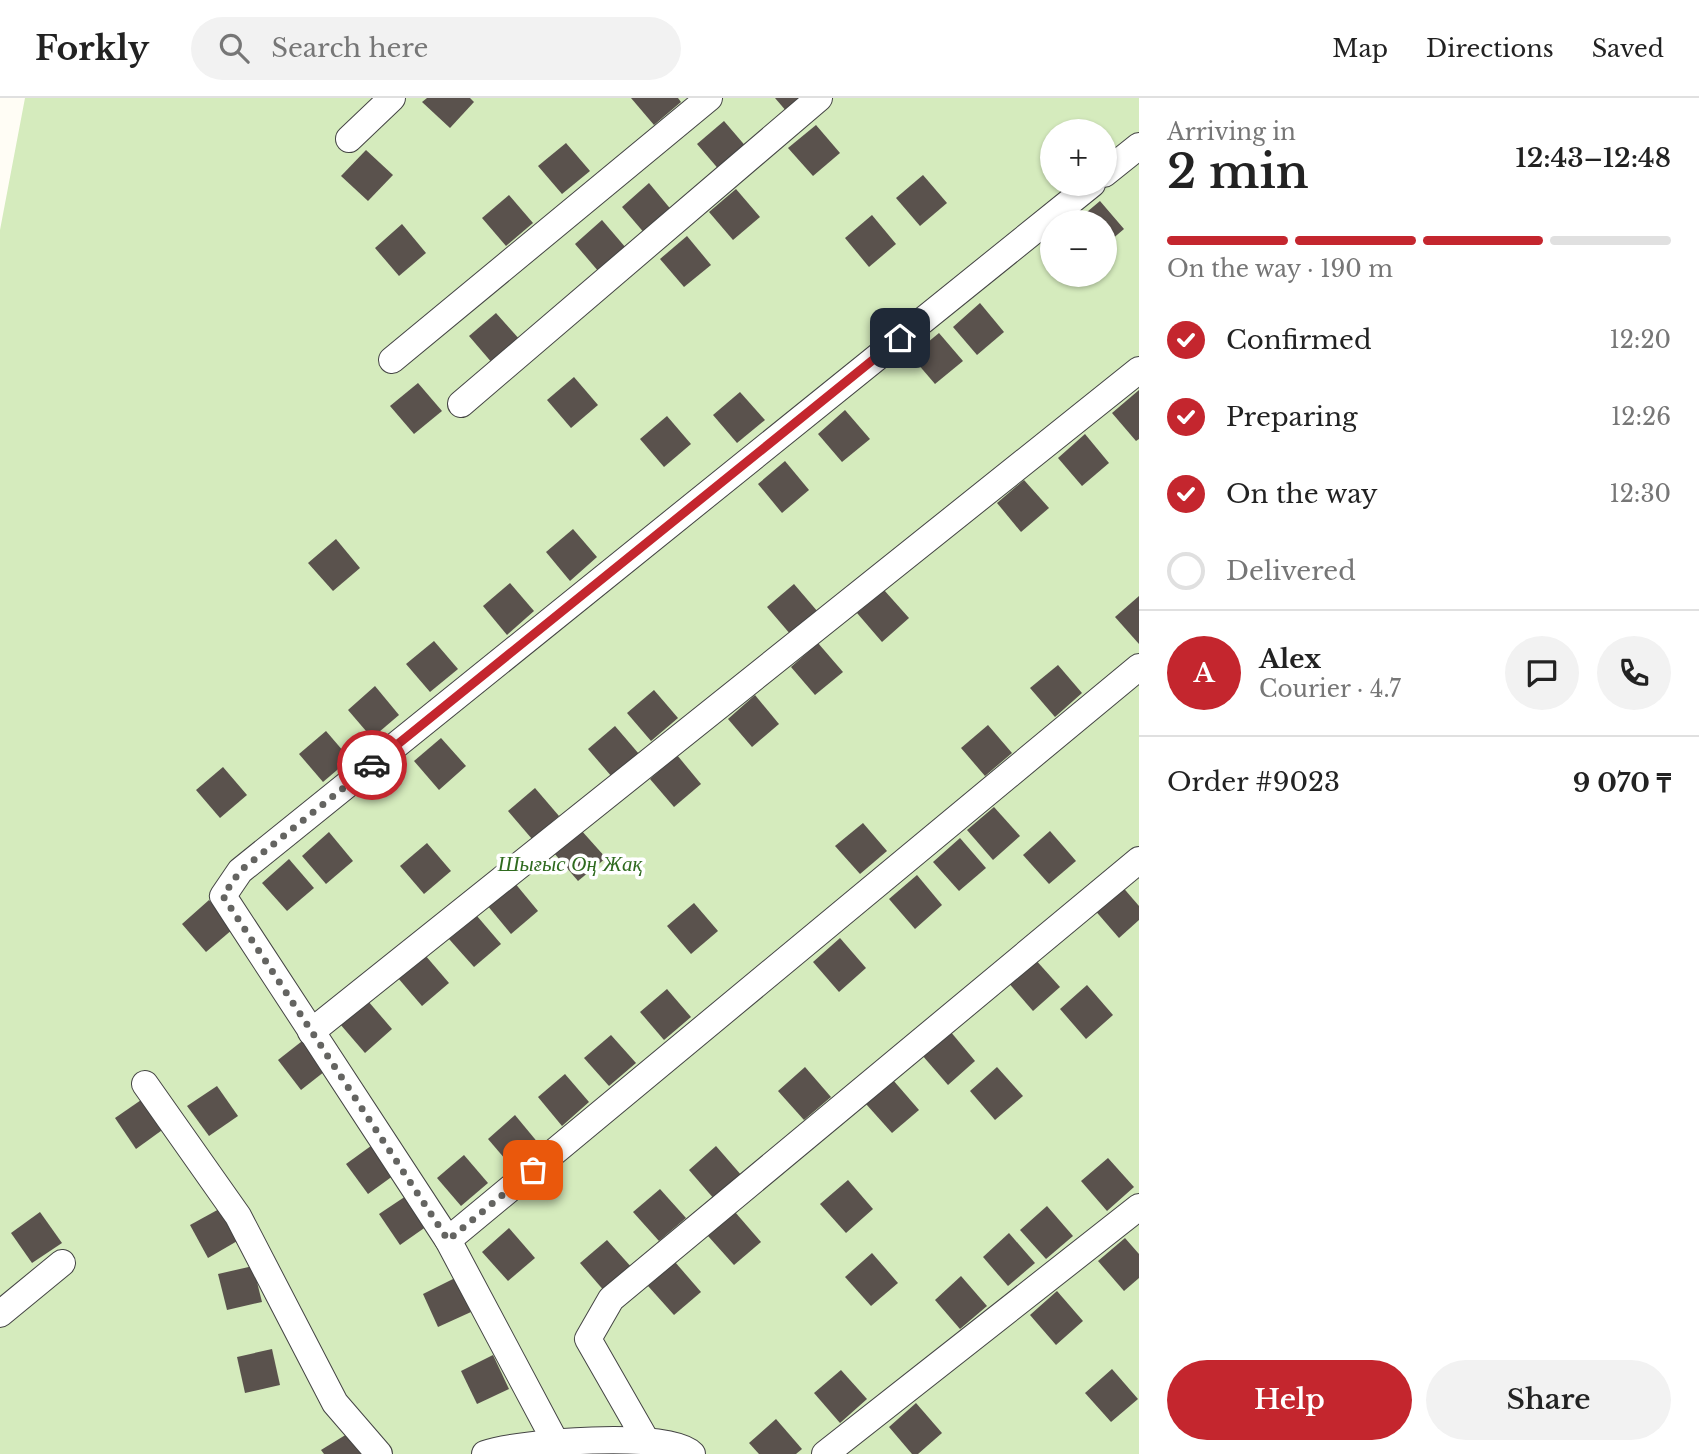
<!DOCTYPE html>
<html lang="en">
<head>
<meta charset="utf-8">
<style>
	body { margin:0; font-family:"Libre Baskerville",serif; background:#f2f2f2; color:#222; height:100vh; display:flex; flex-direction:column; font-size:26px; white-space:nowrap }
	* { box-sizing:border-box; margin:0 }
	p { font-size:23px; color:#767676 }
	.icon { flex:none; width:38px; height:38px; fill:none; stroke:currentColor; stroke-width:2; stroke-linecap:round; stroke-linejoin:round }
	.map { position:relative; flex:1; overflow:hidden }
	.side { display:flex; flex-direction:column; background:#fff; width:560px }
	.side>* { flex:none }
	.fabs { position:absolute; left:1040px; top:21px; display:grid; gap:14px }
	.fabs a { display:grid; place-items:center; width:77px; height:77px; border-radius:50%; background:#fff; box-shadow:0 2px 5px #0004; font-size:35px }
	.pin { position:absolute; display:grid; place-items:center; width:60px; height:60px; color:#fff; margin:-30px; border-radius:14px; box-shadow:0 4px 10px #0006 }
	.courier { position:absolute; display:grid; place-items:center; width:70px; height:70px; margin:-35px; border:5px solid #c4262e; border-radius:50%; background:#fff; color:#222; box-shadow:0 2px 9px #0007 }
	.summary em { font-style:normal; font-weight:600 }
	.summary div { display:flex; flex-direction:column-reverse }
	.summary { display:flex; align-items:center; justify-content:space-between; height:119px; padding:0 28px }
	h1 { font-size:46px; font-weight:600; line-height:52px }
	.bar { display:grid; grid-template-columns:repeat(4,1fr); gap:10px 7px; align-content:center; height:84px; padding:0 28px }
	.bar i { height:9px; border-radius:5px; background:#e0e0e0 }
	.bar .active { background:#c4262e }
	.bar p { grid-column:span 4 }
	.line { display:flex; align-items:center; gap:18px; padding:0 28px; border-top:2px solid #e0e0e0 }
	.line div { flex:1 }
	.round { display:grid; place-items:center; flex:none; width:74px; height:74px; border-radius:37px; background:#f2f2f2 }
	ol { padding:0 28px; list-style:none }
	li { display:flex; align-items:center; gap:21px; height:77px }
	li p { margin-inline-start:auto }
	li .icon { padding:7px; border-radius:50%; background:#c4262e; color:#fff; stroke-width:4 }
	li:last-child { color:#767676 }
	li i { width:38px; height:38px; border:4px solid #e0e0e0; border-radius:50% }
	.action { display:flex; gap:14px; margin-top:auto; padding:14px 28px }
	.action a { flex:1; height:80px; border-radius:42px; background:#c4262e; color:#fff; font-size:28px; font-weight:600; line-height:80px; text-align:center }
	.action a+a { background:#f2f2f2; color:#222 }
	header { display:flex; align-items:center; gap:42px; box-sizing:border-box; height:98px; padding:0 35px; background:#fff; border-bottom:2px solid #e0e0e0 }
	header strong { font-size:33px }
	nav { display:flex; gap:38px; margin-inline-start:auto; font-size:24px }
	.search { width:490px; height:63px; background:#f2f2f2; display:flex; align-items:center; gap:18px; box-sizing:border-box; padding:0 24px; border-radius:38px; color:#767676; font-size:26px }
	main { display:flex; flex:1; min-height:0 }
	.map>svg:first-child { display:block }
	.green { fill:#d5ebbd; fill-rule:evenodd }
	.building { fill:#5a524d }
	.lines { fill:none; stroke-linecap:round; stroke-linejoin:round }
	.minor-casing { stroke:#444; stroke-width:28 }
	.minor { stroke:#fff; stroke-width:26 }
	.done { stroke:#646461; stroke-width:7; stroke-dasharray:0 12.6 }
	.route { stroke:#c4262e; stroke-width:9 }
	.labels { text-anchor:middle; stroke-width:7; stroke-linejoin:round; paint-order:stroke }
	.park-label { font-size:21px; font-style:italic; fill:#2f6b1f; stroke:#fff }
</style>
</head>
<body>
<header>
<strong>Forkly</strong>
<div class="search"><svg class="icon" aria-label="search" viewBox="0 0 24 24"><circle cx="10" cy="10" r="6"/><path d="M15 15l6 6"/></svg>Search here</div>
<nav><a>Map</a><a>Directions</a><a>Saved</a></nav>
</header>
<main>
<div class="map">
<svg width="1139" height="1356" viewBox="0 0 1139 1356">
	<rect width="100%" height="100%" fill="#fffdf5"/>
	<path class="green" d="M 25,0 L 1139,0 L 1139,1356 L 0,1356 L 0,132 ZM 1052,33 L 1104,33 L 1104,86 L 1052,86 ZM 1052,124 L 1104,124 L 1104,177 L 1052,177 Z"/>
	<g class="building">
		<path d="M 427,0 L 470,0 L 474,4 L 450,30 L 422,4 Z"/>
		<path d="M 631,0 L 678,0 L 681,4 L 654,27 Z"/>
		<path d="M 775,0 L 803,0 L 787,14 Z"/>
		<path d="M 724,23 L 748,51 L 721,74 L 697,46 Z"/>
		<path d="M 816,27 L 840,55 L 813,78 L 788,50 Z"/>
		<path d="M 566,45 L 590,73 L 562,96 L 538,68 Z"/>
		<path d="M 366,52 L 393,77 L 368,103 L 341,78 Z"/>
		<path d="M 923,77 L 947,105 L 920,128 L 896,100 Z"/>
		<path d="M 649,85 L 673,114 L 646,137 L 622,109 Z"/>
		<path d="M 736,91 L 760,119 L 733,142 L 709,114 Z"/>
		<path d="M 509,97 L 533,125 L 506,148 L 482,120 Z"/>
		<path d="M 1100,103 L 1124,131 L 1104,148 L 1104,124 L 1075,124 Z"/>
		<path d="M 872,117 L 896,146 L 869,169 L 845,140 Z"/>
		<path d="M 602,122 L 626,150 L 599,174 L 575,146 Z"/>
		<path d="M 402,126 L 426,155 L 399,178 L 375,150 Z"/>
		<path d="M 687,138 L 711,167 L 684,189 L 660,161 Z"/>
		<path d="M 980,205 L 1004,234 L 977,257 L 953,229 Z"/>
		<path d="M 496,215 L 521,243 L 493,266 L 469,238 Z"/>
		<path d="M 939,235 L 963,263 L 935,286 L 911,258 Z"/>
		<path d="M 574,279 L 598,307 L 571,330 L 547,302 Z"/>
		<path d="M 418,285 L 442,313 L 414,336 L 390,308 Z"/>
		<path d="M 1139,292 L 1139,341 L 1136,343 L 1112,315 Z"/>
		<path d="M 740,294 L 765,322 L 737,345 L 713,317 Z"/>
		<path d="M 845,312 L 870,341 L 842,364 L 818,336 Z"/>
		<path d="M 667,318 L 691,346 L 664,369 L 640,341 Z"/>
		<path d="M 1085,336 L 1109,365 L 1082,388 L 1058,360 Z"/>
		<path d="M 785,363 L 809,392 L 782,415 L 758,386 Z"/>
		<path d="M 1024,382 L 1049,410 L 1021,434 L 997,405 Z"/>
		<path d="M 573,431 L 597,459 L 570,483 L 546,454 Z"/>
		<path d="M 336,441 L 360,470 L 333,493 L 308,465 Z"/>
		<path d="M 510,485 L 534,513 L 507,537 L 483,508 Z"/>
		<path d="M 794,486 L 818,514 L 791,537 L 767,509 Z"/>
		<path d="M 884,492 L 909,520 L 882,544 L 857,515 Z"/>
		<path d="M 1139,498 L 1139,546 L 1115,519 Z"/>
		<path d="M 434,543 L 458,571 L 430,594 L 406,566 Z"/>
		<path d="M 818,545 L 843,574 L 815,597 L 791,569 Z"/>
		<path d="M 1058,567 L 1082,595 L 1055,619 L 1030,590 Z"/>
		<path d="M 375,588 L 399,617 L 372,640 L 348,612 Z"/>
		<path d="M 654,592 L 678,620 L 651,643 L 627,615 Z"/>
		<path d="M 755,597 L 779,626 L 752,649 L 728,621 Z"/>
		<path d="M 988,627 L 1012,655 L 985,678 L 961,650 Z"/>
		<path d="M 615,628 L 639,656 L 612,679 L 588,651 Z"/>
		<path d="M 326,633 L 350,661 L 323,684 L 299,656 Z"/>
		<path d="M 441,640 L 466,668 L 439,692 L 414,663 Z"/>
		<path d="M 677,657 L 701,686 L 674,709 L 650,681 Z"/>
		<path d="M 223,669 L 247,697 L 220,720 L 196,692 Z"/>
		<path d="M 535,690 L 559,718 L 532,741 L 508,713 Z"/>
		<path d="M 994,709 L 1020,738 L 993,762 L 967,732 Z"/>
		<path d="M 863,725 L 887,753 L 860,776 L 835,748 Z"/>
		<path d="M 581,732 L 606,760 L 578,783 L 554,755 Z"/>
		<path d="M 1050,733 L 1076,763 L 1049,786 L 1023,757 Z"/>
		<path d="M 329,734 L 353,763 L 326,786 L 302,758 Z"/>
		<path d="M 960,740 L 986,770 L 959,793 L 933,764 Z"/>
		<path d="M 427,745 L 451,773 L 424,796 L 400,768 Z"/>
		<path d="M 289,761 L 314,790 L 287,813 L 262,785 Z"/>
		<path d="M 917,777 L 942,807 L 915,831 L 889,801 Z"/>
		<path d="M 514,784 L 538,813 L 511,836 L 487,807 Z"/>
		<path d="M 1120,786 L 1139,808 L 1139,822 L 1119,840 L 1093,810 Z"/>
		<path d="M 209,802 L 233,831 L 206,854 L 182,826 Z"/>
		<path d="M 694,805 L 718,833 L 691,856 L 667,828 Z"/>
		<path d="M 477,818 L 501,846 L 474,869 L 449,841 Z"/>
		<path d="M 840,840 L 866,870 L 839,894 L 813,864 Z"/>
		<path d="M 425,857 L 449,885 L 422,908 L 398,880 Z"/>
		<path d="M 1034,860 L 1060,889 L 1033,913 L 1007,883 Z"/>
		<path d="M 1087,887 L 1113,917 L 1086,941 L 1060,911 Z"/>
		<path d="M 667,891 L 691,919 L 664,942 L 640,914 Z"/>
		<path d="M 368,903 L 392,931 L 365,955 L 340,926 Z"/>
		<path d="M 950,933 L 975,963 L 948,987 L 922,957 Z"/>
		<path d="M 611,937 L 636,965 L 609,988 L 584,960 Z"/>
		<path d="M 306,940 L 329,970 L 301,992 L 278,962 Z"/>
		<path d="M 805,969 L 831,999 L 804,1022 L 778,993 Z"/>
		<path d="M 997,969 L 1023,998 L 995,1022 L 970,993 Z"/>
		<path d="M 565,976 L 589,1004 L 562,1028 L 538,999 Z"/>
		<path d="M 893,982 L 919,1012 L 892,1035 L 866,1006 Z"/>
		<path d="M 217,988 L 238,1018 L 209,1038 L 187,1008 Z"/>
		<path d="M 144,1000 L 165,1030 L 136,1051 L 115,1020 Z"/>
		<path d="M 515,1017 L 539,1046 L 512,1069 L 488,1041 Z"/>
		<path d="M 375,1045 L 397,1075 L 368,1096 L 346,1066 Z"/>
		<path d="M 716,1048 L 742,1078 L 715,1102 L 689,1072 Z"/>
		<path d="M 464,1057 L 488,1085 L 461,1108 L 437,1080 Z"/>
		<path d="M 1108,1060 L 1134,1089 L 1107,1113 L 1081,1083 Z"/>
		<path d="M 848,1082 L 873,1111 L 846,1135 L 820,1106 Z"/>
		<path d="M 660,1091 L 686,1120 L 659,1143 L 633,1114 Z"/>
		<path d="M 409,1096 L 430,1126 L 400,1147 L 379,1116 Z"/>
		<path d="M 1047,1108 L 1073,1138 L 1046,1161 L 1020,1132 Z"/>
		<path d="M 221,1110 L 239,1142 L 208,1160 L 190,1127 Z"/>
		<path d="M 40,1114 L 62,1145 L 32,1165 L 11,1135 Z"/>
		<path d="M 735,1114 L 761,1144 L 734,1167 L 708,1138 Z"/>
		<path d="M 509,1130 L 535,1160 L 508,1183 L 482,1154 Z"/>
		<path d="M 1009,1135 L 1035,1165 L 1008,1188 L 983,1159 Z"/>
		<path d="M 1125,1140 L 1139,1156 L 1139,1180 L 1124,1193 L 1098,1163 Z"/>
		<path d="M 607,1142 L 633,1171 L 606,1195 L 580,1165 Z"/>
		<path d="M 872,1155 L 898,1185 L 871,1208 L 845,1179 Z"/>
		<path d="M 675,1164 L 701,1194 L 674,1217 L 648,1188 Z"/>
		<path d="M 253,1168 L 262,1204 L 227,1212 L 218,1176 Z"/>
		<path d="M 961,1178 L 987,1208 L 960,1231 L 935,1202 Z"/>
		<path d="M 455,1180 L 471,1214 L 438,1229 L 423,1196 Z"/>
		<path d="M 1057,1193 L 1083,1223 L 1056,1247 L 1030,1217 Z"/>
		<path d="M 272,1251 L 280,1287 L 245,1295 L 237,1259 Z"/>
		<path d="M 493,1257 L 509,1291 L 477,1306 L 461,1273 Z"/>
		<path d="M 1112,1271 L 1138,1301 L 1111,1324 L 1085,1295 Z"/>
		<path d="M 841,1272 L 867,1301 L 840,1325 L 814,1295 Z"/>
		<path d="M 916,1305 L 942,1335 L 918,1356 L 912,1356 L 889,1329 Z"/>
		<path d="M 776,1321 L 802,1351 L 796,1356 L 759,1356 L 749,1345 Z"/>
		<path d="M 352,1333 L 366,1356 L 324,1356 L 321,1352 Z"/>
	</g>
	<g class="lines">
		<defs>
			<g id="minor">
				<path d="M 349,41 L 392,0"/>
				<path d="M 1104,76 L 1139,48"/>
				<path d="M 392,262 L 709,0"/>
				<path d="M 461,306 L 819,0"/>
				<path d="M 311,934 L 1139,272"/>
				<path d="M 145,986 L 238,1118 L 335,1305 L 379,1356"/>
				<path d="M 448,1142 L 1139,569"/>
				<path d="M 0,1216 L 62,1165"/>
				<path d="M 647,1344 L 588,1241 L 611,1201 L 1139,762"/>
				<path d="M 485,1356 C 518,1344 669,1332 692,1356"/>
				<path d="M 557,1356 L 555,1343 L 448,1142 L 223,798 L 240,773 L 1092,86"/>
				<path d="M 825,1356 L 1139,1109"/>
			</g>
		</defs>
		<use href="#minor" class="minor-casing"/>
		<use href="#minor" class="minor"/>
	</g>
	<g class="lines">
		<path class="done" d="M 372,667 L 240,773 L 223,798 L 448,1142 L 533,1072"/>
		<path class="route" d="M 372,667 L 900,240"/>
	</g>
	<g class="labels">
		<g class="park-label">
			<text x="570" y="773">Шығыс Оң Жақ</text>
		</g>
	</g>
</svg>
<div class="fabs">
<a>+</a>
<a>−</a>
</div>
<div class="pin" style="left:533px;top:1072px;background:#ea580c"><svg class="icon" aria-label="bag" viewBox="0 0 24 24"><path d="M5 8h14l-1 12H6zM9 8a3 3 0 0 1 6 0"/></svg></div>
<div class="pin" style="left:900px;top:240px;background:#1f2937"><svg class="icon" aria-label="home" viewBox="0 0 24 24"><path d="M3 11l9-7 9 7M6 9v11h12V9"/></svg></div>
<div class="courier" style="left:372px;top:667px"><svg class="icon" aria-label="car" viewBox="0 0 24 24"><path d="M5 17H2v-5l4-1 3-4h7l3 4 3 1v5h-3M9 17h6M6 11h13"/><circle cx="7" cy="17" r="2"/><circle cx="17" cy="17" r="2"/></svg></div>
</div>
<section class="side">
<div class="summary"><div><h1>2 min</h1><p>Arriving in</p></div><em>12:43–12:48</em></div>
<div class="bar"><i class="active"></i><i class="active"></i><i class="active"></i><i></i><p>On the way · 190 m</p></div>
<ol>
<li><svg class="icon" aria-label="check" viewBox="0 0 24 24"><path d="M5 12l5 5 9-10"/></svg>Confirmed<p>12:20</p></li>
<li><svg class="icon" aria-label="check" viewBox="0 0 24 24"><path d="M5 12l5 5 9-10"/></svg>Preparing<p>12:26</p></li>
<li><svg class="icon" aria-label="check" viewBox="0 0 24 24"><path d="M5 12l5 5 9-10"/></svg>On the way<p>12:30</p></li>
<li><i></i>Delivered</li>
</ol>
<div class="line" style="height:126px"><b class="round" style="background:#c4262e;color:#fff">A</b><div><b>Alex</b><p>Courier · 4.7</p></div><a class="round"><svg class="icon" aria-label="chat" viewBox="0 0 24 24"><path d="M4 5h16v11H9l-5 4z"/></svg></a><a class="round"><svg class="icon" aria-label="phone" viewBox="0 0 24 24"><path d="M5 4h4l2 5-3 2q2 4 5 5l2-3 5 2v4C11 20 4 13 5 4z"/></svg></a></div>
<div class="line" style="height:91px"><div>Order #9023</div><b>9 070 ₸</b></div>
<div class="action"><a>Help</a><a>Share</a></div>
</section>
</main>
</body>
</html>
